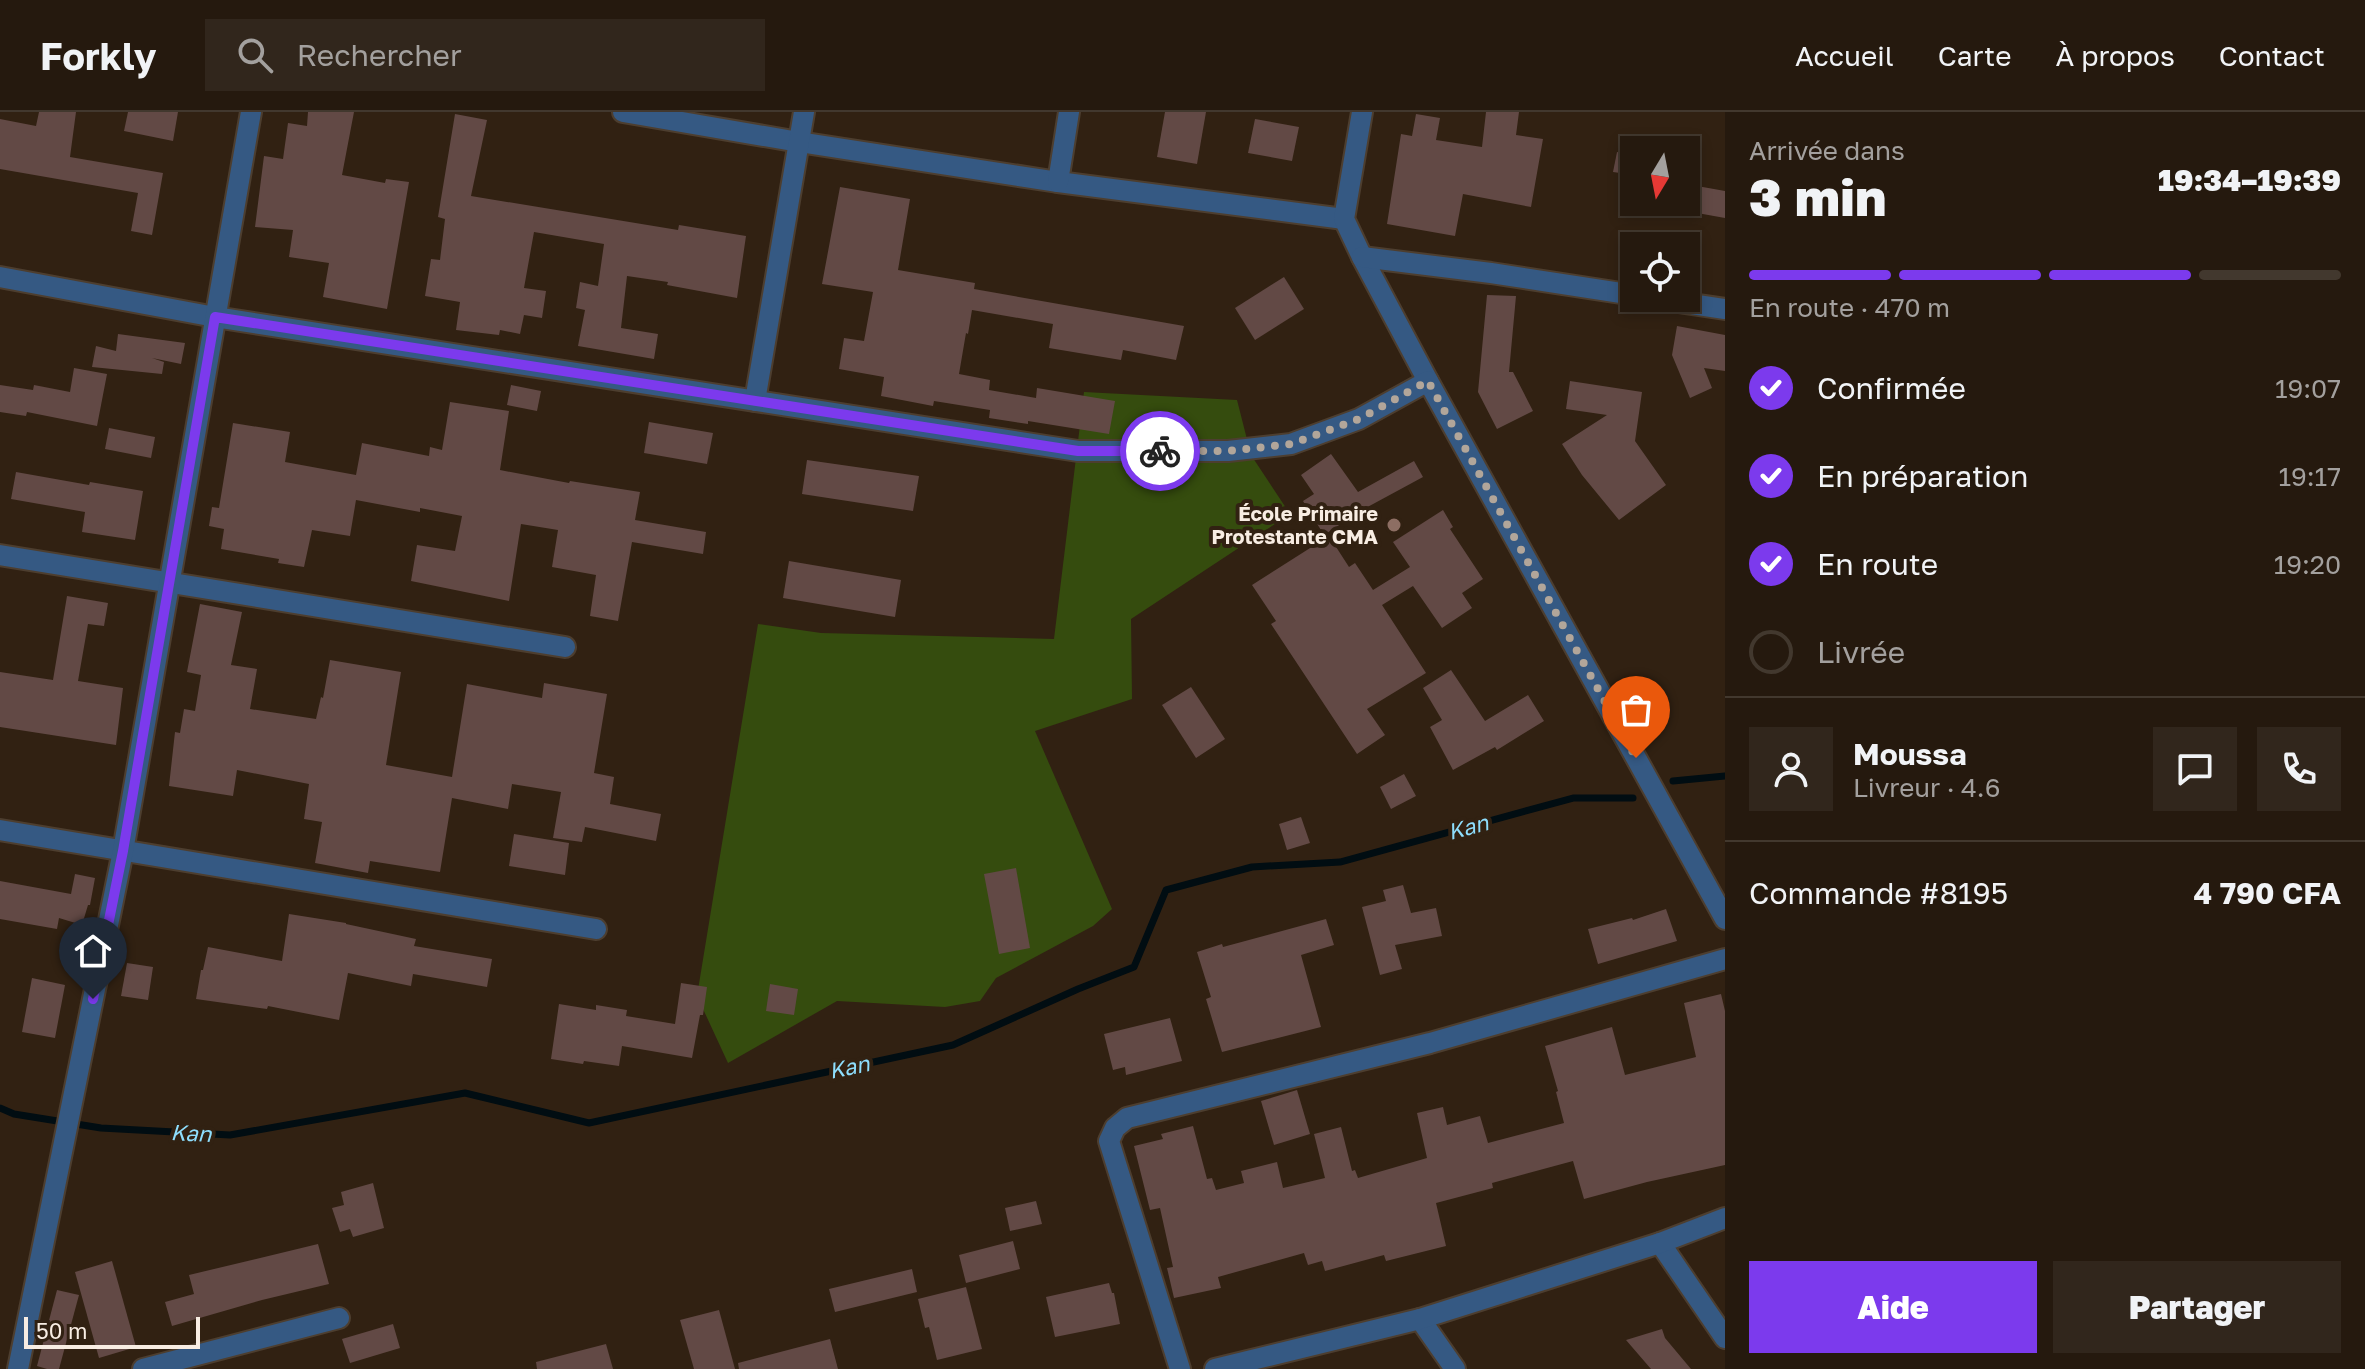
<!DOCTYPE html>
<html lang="fr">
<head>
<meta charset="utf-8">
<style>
	body { margin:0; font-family:"Golos Text",sans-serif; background:#31261c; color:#f1f3f6; height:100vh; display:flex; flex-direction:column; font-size:30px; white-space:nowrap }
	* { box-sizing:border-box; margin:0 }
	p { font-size:26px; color:#a3a09e }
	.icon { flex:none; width:44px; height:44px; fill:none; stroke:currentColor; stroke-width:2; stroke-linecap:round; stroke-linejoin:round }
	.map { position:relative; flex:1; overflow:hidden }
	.sheet { display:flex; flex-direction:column; background:#25190e; width:640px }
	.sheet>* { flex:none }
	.needle { width:52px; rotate:190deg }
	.tools { position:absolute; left:1620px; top:24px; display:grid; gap:16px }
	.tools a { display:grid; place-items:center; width:80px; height:80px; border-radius:0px; background:#25190e; box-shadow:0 4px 12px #0003,0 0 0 2px #42382e; font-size:40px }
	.scale { position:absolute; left:24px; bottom:20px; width:176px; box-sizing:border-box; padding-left:8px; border:4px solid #f8ede3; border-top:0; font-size:22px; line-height:28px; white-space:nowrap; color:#f8ede3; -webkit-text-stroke:6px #312112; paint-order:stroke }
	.pin { position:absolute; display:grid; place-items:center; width:68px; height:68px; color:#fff; margin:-82px -34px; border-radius:50% 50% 50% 0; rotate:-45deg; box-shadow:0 0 8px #0007 }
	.pin .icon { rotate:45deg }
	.courier { position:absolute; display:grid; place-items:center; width:80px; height:80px; margin:-40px; border:6px solid #7c3aed; border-radius:50%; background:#fff; color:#222; box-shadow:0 2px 10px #0007 }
	.overview em { font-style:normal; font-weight:800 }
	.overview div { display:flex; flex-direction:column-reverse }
	.overview { display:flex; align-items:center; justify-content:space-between; height:136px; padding:0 24px }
	h1 { font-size:52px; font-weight:800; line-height:60px }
	.bar { display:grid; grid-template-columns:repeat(4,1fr); gap:12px 8px; align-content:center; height:96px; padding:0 24px }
	.bar i { height:10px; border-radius:6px; background:#42382e }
	.bar .selected { background:#7c3aed }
	.bar p { grid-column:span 4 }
	.line { display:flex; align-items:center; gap:20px; padding:0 24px; border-top:2px solid #42382e }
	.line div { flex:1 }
	.round { display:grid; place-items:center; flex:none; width:84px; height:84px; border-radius:0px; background:#31261c }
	ol { padding:0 24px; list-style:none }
	li { display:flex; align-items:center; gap:24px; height:88px }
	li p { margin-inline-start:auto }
	li .icon { padding:8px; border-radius:50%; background:#7c3aed; color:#fff; stroke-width:4 }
	li:last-child { color:#a3a09e }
	li i { width:44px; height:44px; border:4px solid #42382e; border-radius:50% }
	.cta { display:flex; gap:16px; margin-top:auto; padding:16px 24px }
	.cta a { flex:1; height:92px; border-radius:0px; background:#7c3aed; color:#fff; font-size:32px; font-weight:800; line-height:92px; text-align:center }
	.cta a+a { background:#31261c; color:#f1f3f6 }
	header { display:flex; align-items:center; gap:48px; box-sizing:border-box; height:112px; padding:0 40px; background:#25190e; border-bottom:2px solid #42382e }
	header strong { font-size:38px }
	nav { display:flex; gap:44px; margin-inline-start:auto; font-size:28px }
	.search { width:560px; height:72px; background:#31261c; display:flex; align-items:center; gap:20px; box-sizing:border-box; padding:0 28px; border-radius:0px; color:#a3a09e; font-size:30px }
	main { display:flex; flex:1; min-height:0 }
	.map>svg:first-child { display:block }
	.green { fill:#354c0e }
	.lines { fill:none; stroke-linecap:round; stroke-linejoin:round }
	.stream { stroke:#010d12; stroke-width:7 }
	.building { fill:#624945 }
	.minor-casing { stroke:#4d3e2f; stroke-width:24 }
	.minor { stroke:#355983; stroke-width:20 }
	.done { stroke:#b2a69a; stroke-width:8; stroke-dasharray:0 14.4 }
	.route { stroke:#7c3aed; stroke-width:10 }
	.education-dot { fill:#8d6e63; stroke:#312112; stroke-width:3 }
	.labels { text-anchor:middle; stroke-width:8; stroke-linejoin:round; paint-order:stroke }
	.poi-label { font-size:20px; font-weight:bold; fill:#f8ede3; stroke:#312112; text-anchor:end }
	.water-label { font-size:22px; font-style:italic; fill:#8edefd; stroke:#312112 }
</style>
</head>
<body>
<header>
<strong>Forkly</strong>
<div class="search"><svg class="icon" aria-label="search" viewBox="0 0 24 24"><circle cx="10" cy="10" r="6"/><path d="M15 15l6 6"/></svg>Rechercher</div>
<nav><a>Accueil</a><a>Carte</a><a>À propos</a><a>Contact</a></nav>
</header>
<main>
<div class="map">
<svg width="1725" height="1257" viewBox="0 0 1725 1257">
	<rect width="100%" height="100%" fill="#312112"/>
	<path class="green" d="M 1084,280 L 1237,288 L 1251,343 L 1290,402 L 1131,507 L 1132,587 L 1035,619 L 1112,797 L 1093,814 L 996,866 L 980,889 L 945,895 L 837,889 L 728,951 L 697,884 L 758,512 L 821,521 L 1054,527 Z"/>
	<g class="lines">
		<g class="stream">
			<path d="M 1673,669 L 1725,664"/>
			<path d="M 0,996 L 14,1002 L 101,1016 L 230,1023 L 465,981 L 589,1011 L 953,933 L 1078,877 L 1134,855 L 1166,778 L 1252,755 L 1340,750 L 1573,686 L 1633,686"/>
		</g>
	</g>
	<g class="building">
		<path d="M 39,0 L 76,0 L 70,45 L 163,61 L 152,123 L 131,119 L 138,81 L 0,57 L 0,7 L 36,14 Z"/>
		<path d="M 128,0 L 178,0 L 173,29 L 124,19 Z"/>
		<path d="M 308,0 L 354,0 L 342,63 L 385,71 L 386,67 L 409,70 L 387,197 L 323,185 L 329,151 L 289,145 L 293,118 L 255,115 L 264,44 L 283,47 L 288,11 L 307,14 Z"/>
		<path d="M 1165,0 L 1206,0 L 1197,52 L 1157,45 Z"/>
		<path d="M 1486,0 L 1519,0 L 1516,23 L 1543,27 L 1531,95 L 1463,82 L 1455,124 L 1387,112 L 1401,22 L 1412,24 L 1416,2 L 1440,6 L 1436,28 L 1482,35 Z"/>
		<path d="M 455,2 L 487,8 L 471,84 L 678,118 L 679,113 L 746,124 L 737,186 L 667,173 L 668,170 L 627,164 L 621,216 L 658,222 L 654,247 L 578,234 L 585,198 L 576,196 L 580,170 L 598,174 L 604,132 L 534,120 L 524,176 L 546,179 L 542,206 L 524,203 L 520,222 L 500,218 L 499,223 L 456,218 L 460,190 L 425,184 L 431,147 L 440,148 L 445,107 L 438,105 Z"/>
		<path d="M 1255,7 L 1299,15 L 1292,49 L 1248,41 Z"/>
		<path d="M 1617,40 L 1634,43 L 1634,63 L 1613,60 Z"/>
		<path d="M 1686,72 L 1725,79 L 1725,106 L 1686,99 Z"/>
		<path d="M 840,75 L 910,87 L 898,158 L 975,171 L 974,177 L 1184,214 L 1176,248 L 1123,238 L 1121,248 L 1049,236 L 1053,212 L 972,198 L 968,222 L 966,221 L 959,262 L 990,268 L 989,278 L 1036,286 L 1037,276 L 1115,289 L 1109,322 L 1028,309 L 1028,312 L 989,306 L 990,298 L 934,289 L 933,294 L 881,284 L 884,265 L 839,257 L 844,226 L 864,229 L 873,180 L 822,172 Z"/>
		<path d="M 1284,165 L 1304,197 L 1255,228 L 1235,196 Z"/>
		<path d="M 1487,183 L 1516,184 L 1509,260 L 1513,260 L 1533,299 L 1497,317 L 1478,280 Z"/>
		<path d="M 1677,214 L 1725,223 L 1725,259 L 1704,256 L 1712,276 L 1690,286 L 1672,243 Z"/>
		<path d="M 118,222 L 185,231 L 181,252 L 152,246 L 164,250 L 162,262 L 92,255 L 96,234 L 116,239 Z"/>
		<path d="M 74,256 L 107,262 L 97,314 L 27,300 L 26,304 L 0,300 L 0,273 L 33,278 L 34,273 L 70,280 Z"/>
		<path d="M 1570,269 L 1642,280 L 1635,329 L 1666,373 L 1619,408 L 1582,363 L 1562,332 L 1607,303 L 1566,297 Z"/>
		<path d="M 511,273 L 541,279 L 537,299 L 507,293 Z"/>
		<path d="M 450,290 L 509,299 L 500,358 L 569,371 L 570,369 L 640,380 L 635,408 L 706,420 L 703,442 L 632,430 L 618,509 L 590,504 L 596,463 L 552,455 L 558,418 L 521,412 L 509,489 L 411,469 L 417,433 L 455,439 L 462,404 L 420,396 L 420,400 L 356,388 L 350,424 L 312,418 L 304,455 L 278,451 L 279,447 L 221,437 L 224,417 L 209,414 L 212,395 L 219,396 L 233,311 L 290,320 L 285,350 L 356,363 L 362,331 L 429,344 L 430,335 L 442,338 Z"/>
		<path d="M 649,310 L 713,321 L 707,352 L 644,341 Z"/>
		<path d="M 109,316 L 155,325 L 151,346 L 105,337 Z"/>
		<path d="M 1331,342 L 1358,380 L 1414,349 L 1423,365 L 1362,398 L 1324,423 L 1303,389 L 1314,382 L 1301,363 Z"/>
		<path d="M 807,348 L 919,364 L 913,399 L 802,382 Z"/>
		<path d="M 16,360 L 89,373 L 90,370 L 143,379 L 135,428 L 82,420 L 85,400 L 11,387 Z"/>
		<path d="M 1443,398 L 1453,415 L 1450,417 L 1483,467 L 1462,481 L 1472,496 L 1442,516 L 1413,474 L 1382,493 L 1426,561 L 1367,597 L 1385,623 L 1357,642 L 1271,512 L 1276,509 L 1252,473 L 1329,424 L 1349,455 L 1355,451 L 1373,478 L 1410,455 L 1393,430 Z"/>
		<path d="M 789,449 L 901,468 L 895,505 L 783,486 Z"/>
		<path d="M 67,484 L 108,491 L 104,514 L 88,512 L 78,569 L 123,576 L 116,633 L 0,615 L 0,560 L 53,568 Z"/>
		<path d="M 200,492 L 242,500 L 231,553 L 257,557 L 250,597 L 316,607 L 321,585 L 323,586 L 330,548 L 401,560 L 386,653 L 452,665 L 467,572 L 542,586 L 544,571 L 607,582 L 594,661 L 614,665 L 610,692 L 661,702 L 656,729 L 585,715 L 582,730 L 553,726 L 561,680 L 512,672 L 508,697 L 452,686 L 440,760 L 370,749 L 368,761 L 315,751 L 322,710 L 304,707 L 309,672 L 237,658 L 233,684 L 169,674 L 175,620 L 180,621 L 184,597 L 195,599 L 201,563 L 187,560 Z"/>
		<path d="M 1451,558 L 1485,609 L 1528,583 L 1544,609 L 1497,638 L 1495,635 L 1453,658 L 1430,615 L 1442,608 L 1423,576 Z"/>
		<path d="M 1191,575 L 1225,627 L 1196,646 L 1162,593 Z"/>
		<path d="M 1404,662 L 1416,684 L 1391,697 L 1380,675 Z"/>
		<path d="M 1301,705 L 1310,731 L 1287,738 L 1279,712 Z"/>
		<path d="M 514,722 L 569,731 L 565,763 L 509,754 Z"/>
		<path d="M 1016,756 L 1030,836 L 999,842 L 984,762 Z"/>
		<path d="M 75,762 L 95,766 L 90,793 L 88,793 L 82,813 L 59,806 L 57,817 L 0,807 L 0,769 L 71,782 Z"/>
		<path d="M 1403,773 L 1411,801 L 1436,796 L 1442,824 L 1395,833 L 1402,857 L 1380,863 L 1362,795 L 1386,789 L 1383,778 Z"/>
		<path d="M 1666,797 L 1677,829 L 1598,852 L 1588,817 L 1632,806 L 1633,808 Z"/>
		<path d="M 289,802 L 346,811 L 346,812 L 416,827 L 414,834 L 492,847 L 487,875 L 413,862 L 411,874 L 348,861 L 339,908 L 268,894 L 267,897 L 196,887 L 201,858 L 203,858 L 208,835 L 282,849 Z"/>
		<path d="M 1326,807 L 1334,833 L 1301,843 L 1321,915 L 1222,940 L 1206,887 L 1211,885 L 1197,840 L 1222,832 L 1223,835 Z"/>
		<path d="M 127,851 L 153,855 L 148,888 L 121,884 Z"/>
		<path d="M 32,866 L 65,873 L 55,926 L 22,920 Z"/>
		<path d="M 681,871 L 707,875 L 703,903 L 700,903 L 692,946 L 622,934 L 619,954 L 584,949 L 583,952 L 551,947 L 559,892 L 596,898 L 596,893 L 627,898 L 626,904 L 675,912 Z"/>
		<path d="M 770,872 L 798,877 L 794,903 L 766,899 Z"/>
		<path d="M 1721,882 L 1725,899 L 1725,1053 L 1647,1070 L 1584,1087 L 1573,1049 L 1492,1071 L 1493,1076 L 1436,1091 L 1446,1134 L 1386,1149 L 1384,1143 L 1325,1159 L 1322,1149 L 1308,1153 L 1304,1141 L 1218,1165 L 1221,1176 L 1174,1186 L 1167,1156 L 1173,1155 L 1160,1096 L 1150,1098 L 1134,1034 L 1163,1027 L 1161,1022 L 1193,1014 L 1207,1067 L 1212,1066 L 1216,1078 L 1244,1071 L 1241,1059 L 1277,1050 L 1283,1076 L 1325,1066 L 1314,1022 L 1341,1015 L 1352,1059 L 1355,1058 L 1358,1066 L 1427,1046 L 1417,1001 L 1443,995 L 1447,1013 L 1480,1004 L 1488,1031 L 1564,1011 L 1556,980 L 1558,979 L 1545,934 L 1612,915 L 1625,963 L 1696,945 L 1684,891 Z"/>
		<path d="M 1170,906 L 1182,949 L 1126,963 L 1125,955 L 1113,958 L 1104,922 Z"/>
		<path d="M 1297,978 L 1310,1022 L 1274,1033 L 1261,989 Z"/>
		<path d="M 373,1071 L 384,1116 L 353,1125 L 350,1117 L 340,1120 L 332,1096 L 344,1093 L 341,1080 Z"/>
		<path d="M 1036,1089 L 1042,1112 L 1010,1119 L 1005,1096 Z"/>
		<path d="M 1013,1129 L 1020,1157 L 966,1171 L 959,1143 Z"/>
		<path d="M 318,1132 L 329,1172 L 262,1188 L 172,1214 L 165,1190 L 194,1182 L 189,1163 Z"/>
		<path d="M 112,1149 L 136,1235 L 99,1246 L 75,1160 Z"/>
		<path d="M 912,1157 L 917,1180 L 835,1200 L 829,1177 Z"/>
		<path d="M 1109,1171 L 1112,1181 L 1114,1181 L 1120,1212 L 1055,1225 L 1046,1185 Z"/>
		<path d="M 966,1175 L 982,1237 L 937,1248 L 929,1215 L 925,1216 L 918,1187 Z"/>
		<path d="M 57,1178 L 79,1183 L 59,1257 L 47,1257 L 37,1254 Z"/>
		<path d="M 719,1198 L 735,1257 L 694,1257 L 680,1208 Z"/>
		<path d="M 393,1212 L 400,1236 L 350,1251 L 342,1227 Z"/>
		<path d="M 1662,1217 L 1665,1226 L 1691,1257 L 1651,1257 L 1626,1228 Z"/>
		<path d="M 830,1227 L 838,1257 L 739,1257 L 738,1251 Z"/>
		<path d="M 606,1232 L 613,1257 L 537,1257 L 536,1250 Z"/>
	</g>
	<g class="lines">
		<defs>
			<g id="minor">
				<path d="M 623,0 L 799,30 L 1058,70 L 1344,107"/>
				<path d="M 1362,0 L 1344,107 L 1362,145 L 1428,269 L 1725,807"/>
				<path d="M 1058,70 L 1069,0"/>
				<path d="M 1362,145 L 1491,161 L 1634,183"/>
				<path d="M 0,165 L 215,205 L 1078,339 L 1228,339 L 1291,332 L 1359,307 L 1428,269"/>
				<path d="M 1651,186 L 1725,197"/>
				<path d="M 755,289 L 804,0"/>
				<path d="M 0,443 L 565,535"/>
				<path d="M 0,718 L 596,817"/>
				<path d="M 1660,1131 L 1725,1226"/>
				<path d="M 1420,1207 L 1455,1257"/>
				<path d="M 18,1257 L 123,739 L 251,0"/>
				<path d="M 143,1257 L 339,1206"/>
				<path d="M 1180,1257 L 1109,1029 L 1115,1016 L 1127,1006 L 1430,931 L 1725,847"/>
				<path d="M 1215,1257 L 1420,1207 L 1660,1131 L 1725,1106"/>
			</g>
		</defs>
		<use href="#minor" class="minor-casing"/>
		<use href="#minor" class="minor"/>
	</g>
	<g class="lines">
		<path class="done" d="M 1160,339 L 1228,339 L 1291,332 L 1359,307 L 1428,269 L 1636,646"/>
		<path class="route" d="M 93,887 L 123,739 L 215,205 L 1078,339 L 1160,339"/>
	</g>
	<circle class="education-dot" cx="1394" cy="413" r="8"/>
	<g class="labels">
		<g class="poi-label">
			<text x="1378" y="409">École Primaire<tspan x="1378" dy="23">Protestante CMA</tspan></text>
		</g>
		<g class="water-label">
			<text transform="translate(1468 715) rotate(-15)" y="8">Kan</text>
			<text transform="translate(849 955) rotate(-12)" y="8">Kan</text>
			<text transform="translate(191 1021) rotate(3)" y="8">Kan</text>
		</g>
	</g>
</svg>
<div class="tools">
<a><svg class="needle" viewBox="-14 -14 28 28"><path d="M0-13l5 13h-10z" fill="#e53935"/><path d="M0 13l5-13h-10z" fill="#a3a09e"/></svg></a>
<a><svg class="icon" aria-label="locate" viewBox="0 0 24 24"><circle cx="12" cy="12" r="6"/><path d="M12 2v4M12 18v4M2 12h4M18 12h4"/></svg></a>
</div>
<div class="scale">50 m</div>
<div class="pin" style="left:1636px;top:646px;background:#ea580c"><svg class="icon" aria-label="bag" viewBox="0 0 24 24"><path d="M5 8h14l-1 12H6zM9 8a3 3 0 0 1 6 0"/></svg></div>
<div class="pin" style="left:93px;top:887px;background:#1f2937"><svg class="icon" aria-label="home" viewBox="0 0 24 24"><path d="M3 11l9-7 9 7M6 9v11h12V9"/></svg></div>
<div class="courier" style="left:1160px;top:339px"><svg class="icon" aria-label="bike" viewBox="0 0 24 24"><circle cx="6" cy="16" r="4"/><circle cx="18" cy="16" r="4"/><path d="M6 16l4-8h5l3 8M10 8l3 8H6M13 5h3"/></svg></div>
</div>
<section class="sheet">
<div class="overview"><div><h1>3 min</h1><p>Arrivée dans</p></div><em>19:34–19:39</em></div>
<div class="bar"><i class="selected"></i><i class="selected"></i><i class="selected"></i><i></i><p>En route · 470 m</p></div>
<ol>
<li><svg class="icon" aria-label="check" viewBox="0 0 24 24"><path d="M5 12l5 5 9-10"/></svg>Confirmée<p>19:07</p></li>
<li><svg class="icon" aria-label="check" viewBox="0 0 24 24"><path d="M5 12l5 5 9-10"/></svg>En préparation<p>19:17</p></li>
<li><svg class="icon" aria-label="check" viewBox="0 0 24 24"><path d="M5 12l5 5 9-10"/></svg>En route<p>19:20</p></li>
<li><i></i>Livrée</li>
</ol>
<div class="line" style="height:144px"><a class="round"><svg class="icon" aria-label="person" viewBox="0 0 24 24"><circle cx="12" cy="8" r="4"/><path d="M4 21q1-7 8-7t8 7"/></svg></a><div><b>Moussa</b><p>Livreur · 4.6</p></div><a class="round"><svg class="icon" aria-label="chat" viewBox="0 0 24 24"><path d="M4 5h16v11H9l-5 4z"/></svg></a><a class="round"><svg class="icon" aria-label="phone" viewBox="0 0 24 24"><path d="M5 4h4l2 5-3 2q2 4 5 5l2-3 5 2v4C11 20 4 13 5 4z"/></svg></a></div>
<div class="line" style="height:104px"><div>Commande #8195</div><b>4 790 CFA</b></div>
<div class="cta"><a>Aide</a><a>Partager</a></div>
</section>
</main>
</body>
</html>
